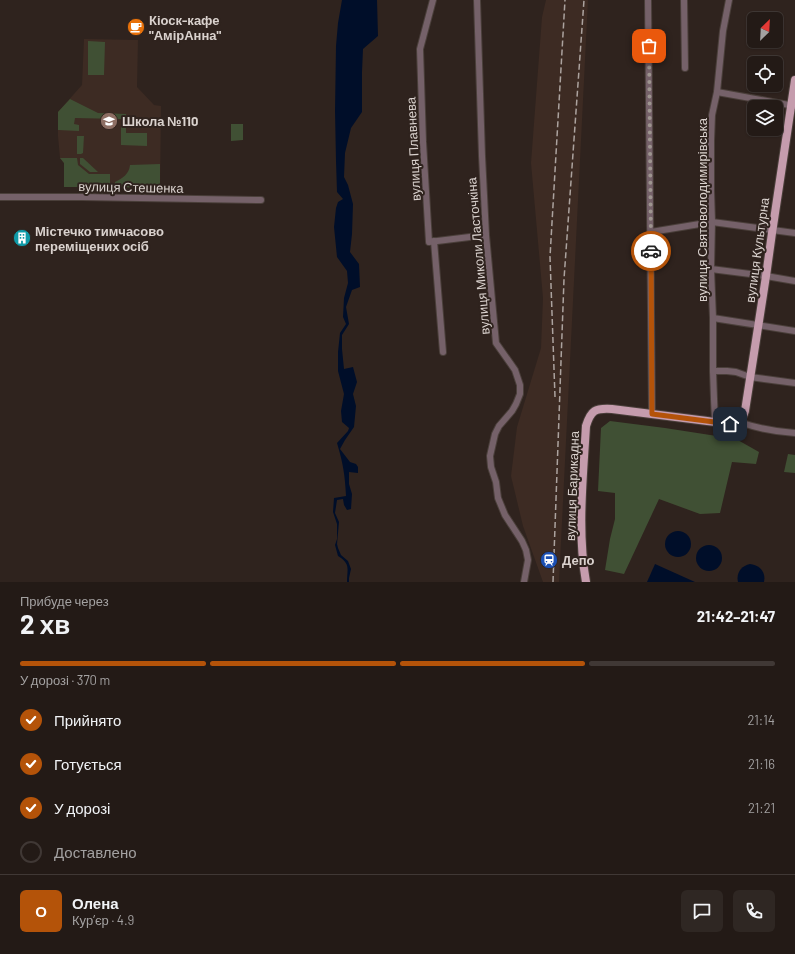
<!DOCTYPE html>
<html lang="uk">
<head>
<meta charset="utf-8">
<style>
	body { margin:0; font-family:Barlow,sans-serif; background:#2f2723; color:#f1f3f6; height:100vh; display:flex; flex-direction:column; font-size:15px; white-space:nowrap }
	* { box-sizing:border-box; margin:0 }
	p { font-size:13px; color:#a3a1a1 }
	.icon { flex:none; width:22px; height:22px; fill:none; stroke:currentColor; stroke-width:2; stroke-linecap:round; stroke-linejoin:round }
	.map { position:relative; height:582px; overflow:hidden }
	.sheet { display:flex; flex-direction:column; background:#231a16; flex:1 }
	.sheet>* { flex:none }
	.needle { width:26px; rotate:24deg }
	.fabs { position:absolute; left:747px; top:12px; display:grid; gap:8px }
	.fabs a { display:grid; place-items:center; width:36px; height:36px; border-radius:6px; background:#231a16; box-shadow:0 1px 3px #0004,0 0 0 1px #403835; font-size:20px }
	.pin { position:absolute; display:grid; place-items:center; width:34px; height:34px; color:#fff; margin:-17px; border-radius:8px; box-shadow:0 2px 6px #0006 }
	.courier { position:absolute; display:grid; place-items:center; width:40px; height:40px; margin:-20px; border:3px solid #b45309; border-radius:50%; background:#fff; color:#222; box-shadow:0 1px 5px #0007 }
	.overview em { font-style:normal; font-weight:700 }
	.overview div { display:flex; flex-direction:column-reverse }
	.overview { display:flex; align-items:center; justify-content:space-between; height:68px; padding:0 20px }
	h1 { font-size:26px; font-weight:700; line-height:30px }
	.bar { display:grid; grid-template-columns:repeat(4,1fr); gap:6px 4px; align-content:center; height:48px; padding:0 20px }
	.bar i { height:5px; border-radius:3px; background:#403835 }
	.bar .selected { background:#b45309 }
	.bar p { grid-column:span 4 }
	.line { display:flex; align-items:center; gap:10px; padding:0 20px; border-top:1px solid #403835 }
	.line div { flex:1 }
	.round { display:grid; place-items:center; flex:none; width:42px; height:42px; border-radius:6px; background:#2f2723 }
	ol { padding:0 20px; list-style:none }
	li { display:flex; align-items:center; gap:12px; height:44px }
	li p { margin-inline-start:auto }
	li .icon { padding:4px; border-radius:50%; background:#b45309; color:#fff; stroke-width:4 }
	li:last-child { color:#a3a1a1 }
	li i { width:22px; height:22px; border:2px solid #403835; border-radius:50% }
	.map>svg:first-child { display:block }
	.built { fill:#3d2b23 }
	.green { fill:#405034 }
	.water { fill:#000e29 }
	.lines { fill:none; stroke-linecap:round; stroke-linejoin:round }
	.minor-casing { stroke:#4a3f3a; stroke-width:8 }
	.major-casing { stroke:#4a3f3a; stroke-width:10 }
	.minor { stroke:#756169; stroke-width:6 }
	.major { stroke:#c59cad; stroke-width:8 }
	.rail { stroke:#aca39f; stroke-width:1.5; stroke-dasharray:6 3; stroke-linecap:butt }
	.done { stroke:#9e9590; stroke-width:4; stroke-dasharray:0 7.2 }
	.route { stroke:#b45309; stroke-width:5 }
	.labels { text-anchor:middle; stroke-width:4; stroke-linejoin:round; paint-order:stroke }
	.poi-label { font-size:13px; font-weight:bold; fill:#dad2ce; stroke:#2f231e; text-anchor:start }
	.street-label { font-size:13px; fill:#dad2ce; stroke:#2f231e }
</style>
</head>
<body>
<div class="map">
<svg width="795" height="582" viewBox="0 0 795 582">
	<rect width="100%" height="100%" fill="#2f231e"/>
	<g class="built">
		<path d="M 546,0 L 588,0 L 559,582 L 543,582 L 523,526 L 511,476 L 517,427 L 541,348 L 543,298 L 531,163 L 542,17 Z"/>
		<path d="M 84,39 L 138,40 L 137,87 L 154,105 L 161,106 L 160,188 L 64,187 L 64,163 L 60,158 L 58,136 L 58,112 L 82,85 Z"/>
	</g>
	<g class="green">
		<path d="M 88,41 L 105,42 L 104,75 L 88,75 Z"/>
		<path d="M 70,99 L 98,113 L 126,114 L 126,133 L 147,133 L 147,146 L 121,145 L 121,119 L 75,118 L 74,124 L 79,125 L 79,131 L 58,130 L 58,112 Z"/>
		<path d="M 231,124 L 243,124 L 243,140 L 231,141 Z"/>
		<path d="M 77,136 L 84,136 L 83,153 L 81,154 L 77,154 Z"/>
		<path d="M 60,158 L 77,158 L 78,165 L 89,174 L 110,174 L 110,187 L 64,187 L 64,163 Z"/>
		<path d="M 80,158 L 83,158 L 98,172 L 90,172 L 80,164 Z"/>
		<path d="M 160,164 L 160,188 L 115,187 L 115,182 C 123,178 129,174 130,165 Z"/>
		<path d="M 610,421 L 665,428 L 736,439 L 759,452 L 756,464 L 732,462 L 720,513 L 700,514 L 659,499 L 624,574 L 605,570 L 610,539 L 615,519 L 615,493 L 598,491 L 601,428 Z"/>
		<path d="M 788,454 L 795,455 L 795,473 L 784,472 Z"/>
	</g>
	<g class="water">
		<path d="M 342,0 L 377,0 L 378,36 L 363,49 L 362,72 L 362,112 L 351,128 L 345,153 L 344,177 L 348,185 L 353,204 L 352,234 L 350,252 L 359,264 L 360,287 L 352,290 L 346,307 L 349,324 L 342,335 L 342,349 L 344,369 L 353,367 L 357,382 L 353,394 L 356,406 L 354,427 L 345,440 L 340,449 L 350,462 L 356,464 L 358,467 L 358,473 L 349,472 L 349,484 L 352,494 L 351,509 L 347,510 L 344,505 L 343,499 L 337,500 L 335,513 L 339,522 L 337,544 L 338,548 L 341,555 L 348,561 L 351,569 L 349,578 L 349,582 L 347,582 C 347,569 351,564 338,556 L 335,545 L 337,539 L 337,524 L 333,512 L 334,498 L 346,496 C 345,475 343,463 337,443 L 348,431 L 349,428 L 342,422 L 341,411 L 344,394 L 338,371 L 338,352 L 340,333 L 346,324 L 343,317 L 344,298 L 348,283 L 347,271 L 337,257 L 334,227 L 336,208 L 338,202 L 343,199 L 337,192 L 336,161 L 335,111 L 336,46 L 338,23 Z"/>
		<circle cx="678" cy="544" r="13"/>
		<circle cx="709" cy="558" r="13"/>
		<path d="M 655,564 L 695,582 L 647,582 Z"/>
		<path d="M 750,564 C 760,565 766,572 764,582 L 738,582 C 736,573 741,566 750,564 Z"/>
	</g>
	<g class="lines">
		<defs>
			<g id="minor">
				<path d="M 433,0 L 420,49 L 423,142 L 429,242 L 486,235"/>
				<path d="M 477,0 L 482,156 L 486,235 L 496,343 L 515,370 L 520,385 L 520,394 L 516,404 L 512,411 L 499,426 L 495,434 L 490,456 L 491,467 L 496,482 L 498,498 L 505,515 L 522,541 L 526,550 L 528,560 L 524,582"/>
				<path d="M 648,0 L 652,414"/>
				<path d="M 684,0 L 685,68"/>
				<path d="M 717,92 L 795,106"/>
				<path d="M 0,197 L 81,197 L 261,200"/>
				<path d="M 651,232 L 712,222 L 795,233"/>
				<path d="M 434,241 L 443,352"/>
				<path d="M 711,269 L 766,276 L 795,281"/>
				<path d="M 713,318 L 795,331"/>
				<path d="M 713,371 L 727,371 L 736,372 L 750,377 L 795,383"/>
				<path d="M 715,421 L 714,399 L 713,371 L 713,318 L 711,269 L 712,222 L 711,190 L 711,141 L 712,115 L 717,92 L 723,31 L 729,0"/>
				<path d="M 739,422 C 757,428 776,432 795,433"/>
			</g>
			<path id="major" d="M 586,582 C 577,531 583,478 586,426 C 591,410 595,408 612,409 L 731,424 C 740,421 742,420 745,411 L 766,276 L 772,233 L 795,80"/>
		</defs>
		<use href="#minor" class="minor-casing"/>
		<use href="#major" class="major-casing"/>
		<use href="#minor" class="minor"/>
		<use href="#major" class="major"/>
		<g class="rail">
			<path d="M 555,397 L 550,257 L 565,0"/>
			<path d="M 553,582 L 564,279 L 584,0"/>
		</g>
	</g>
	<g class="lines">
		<path class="done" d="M 649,46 L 651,251"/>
		<path class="route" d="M 651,251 L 652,414 L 730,424"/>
	</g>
	<defs>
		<symbol id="cafe-disc" viewBox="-11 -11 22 22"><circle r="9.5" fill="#e8710a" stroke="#2f231e"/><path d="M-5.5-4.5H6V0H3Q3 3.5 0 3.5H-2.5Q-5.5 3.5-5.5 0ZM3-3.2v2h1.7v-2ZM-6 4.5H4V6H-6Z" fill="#fff"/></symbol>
		<symbol id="school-disc" viewBox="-11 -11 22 22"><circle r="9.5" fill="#8d6e63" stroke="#2f231e"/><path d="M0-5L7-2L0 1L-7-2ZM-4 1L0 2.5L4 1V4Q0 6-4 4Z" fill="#fff"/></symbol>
		<symbol id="building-disc" viewBox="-11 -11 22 22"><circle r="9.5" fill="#0f9aa8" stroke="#2f231e"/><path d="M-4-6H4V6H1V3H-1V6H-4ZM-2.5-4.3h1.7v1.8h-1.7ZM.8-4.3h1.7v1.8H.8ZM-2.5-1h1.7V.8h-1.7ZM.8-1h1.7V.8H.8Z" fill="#fff"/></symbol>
		<symbol id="station-disc" viewBox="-11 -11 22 22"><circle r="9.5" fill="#1a4fb4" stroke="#2f231e"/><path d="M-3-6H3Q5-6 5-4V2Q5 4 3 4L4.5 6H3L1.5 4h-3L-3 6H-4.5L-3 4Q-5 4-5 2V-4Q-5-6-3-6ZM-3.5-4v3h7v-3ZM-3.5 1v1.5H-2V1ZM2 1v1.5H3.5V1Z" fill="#fff"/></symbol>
	</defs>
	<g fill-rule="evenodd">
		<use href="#cafe-disc" x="126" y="17" width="20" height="20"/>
		<use href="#school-disc" x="99" y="111" width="20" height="20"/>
		<use href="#building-disc" x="12" y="228" width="20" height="20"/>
		<use href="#station-disc" x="539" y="550" width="20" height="20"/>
	</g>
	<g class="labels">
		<g class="poi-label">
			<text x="149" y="25">Кіоск-кафе<tspan x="149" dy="15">"АмірАнна"</tspan></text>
			<text x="122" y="126">Школа №110</text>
			<text x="35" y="236">Містечко тимчасово<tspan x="35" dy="15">переміщених осіб</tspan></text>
			<text x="562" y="565">Депо</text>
		</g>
		<g class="street-label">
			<text transform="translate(413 149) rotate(-93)" y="5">вулиця Плавнева</text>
			<text transform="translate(131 187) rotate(1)" y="5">вулиця Стешенка</text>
			<text transform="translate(702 210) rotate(-90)" y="5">вулиця Святоволодимирівська</text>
			<text transform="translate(757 250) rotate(-82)" y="5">вулиця Культурна</text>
			<text transform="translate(478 256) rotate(-95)" y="5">вулиця Миколи Ласточкіна</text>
			<text transform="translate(572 486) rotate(-88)" y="5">вулиця Барикадна</text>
		</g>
	</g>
</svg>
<div class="fabs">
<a><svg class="needle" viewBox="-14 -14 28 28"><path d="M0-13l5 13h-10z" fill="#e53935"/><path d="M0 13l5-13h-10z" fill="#a3a1a1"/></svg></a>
<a><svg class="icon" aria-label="locate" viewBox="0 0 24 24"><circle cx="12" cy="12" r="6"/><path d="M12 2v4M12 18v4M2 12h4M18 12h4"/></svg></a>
<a><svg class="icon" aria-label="layers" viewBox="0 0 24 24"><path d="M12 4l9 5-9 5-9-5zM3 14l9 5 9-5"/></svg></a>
</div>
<div class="pin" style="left:649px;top:46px;background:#ea580c"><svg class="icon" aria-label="bag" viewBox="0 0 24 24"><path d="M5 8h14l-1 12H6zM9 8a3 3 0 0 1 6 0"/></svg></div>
<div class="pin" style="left:730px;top:424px;background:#1f2937"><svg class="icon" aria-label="home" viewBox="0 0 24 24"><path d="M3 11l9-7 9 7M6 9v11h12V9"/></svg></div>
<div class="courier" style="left:651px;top:251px"><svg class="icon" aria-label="car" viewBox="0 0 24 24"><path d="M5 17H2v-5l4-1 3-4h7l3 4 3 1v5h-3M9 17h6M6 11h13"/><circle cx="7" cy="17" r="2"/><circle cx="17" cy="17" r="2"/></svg></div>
</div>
<section class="sheet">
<div class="overview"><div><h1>2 хв</h1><p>Прибуде через</p></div><em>21:42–21:47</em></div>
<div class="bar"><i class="selected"></i><i class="selected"></i><i class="selected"></i><i></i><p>У дорозі · 370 m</p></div>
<ol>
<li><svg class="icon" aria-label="check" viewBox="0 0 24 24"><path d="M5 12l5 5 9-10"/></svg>Прийнято<p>21:14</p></li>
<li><svg class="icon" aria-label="check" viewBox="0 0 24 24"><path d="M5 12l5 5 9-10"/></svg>Готується<p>21:16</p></li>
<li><svg class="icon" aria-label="check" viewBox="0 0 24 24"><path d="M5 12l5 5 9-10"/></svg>У дорозі<p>21:21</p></li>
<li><i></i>Доставлено</li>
</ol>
<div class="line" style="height:72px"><b class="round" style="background:#b45309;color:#fff">О</b><div><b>Олена</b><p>Кур’єр · 4.9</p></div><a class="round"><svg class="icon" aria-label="chat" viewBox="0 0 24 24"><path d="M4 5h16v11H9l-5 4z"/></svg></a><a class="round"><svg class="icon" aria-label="phone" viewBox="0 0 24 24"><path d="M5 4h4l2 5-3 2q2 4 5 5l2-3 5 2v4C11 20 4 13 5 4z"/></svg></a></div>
</section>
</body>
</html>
